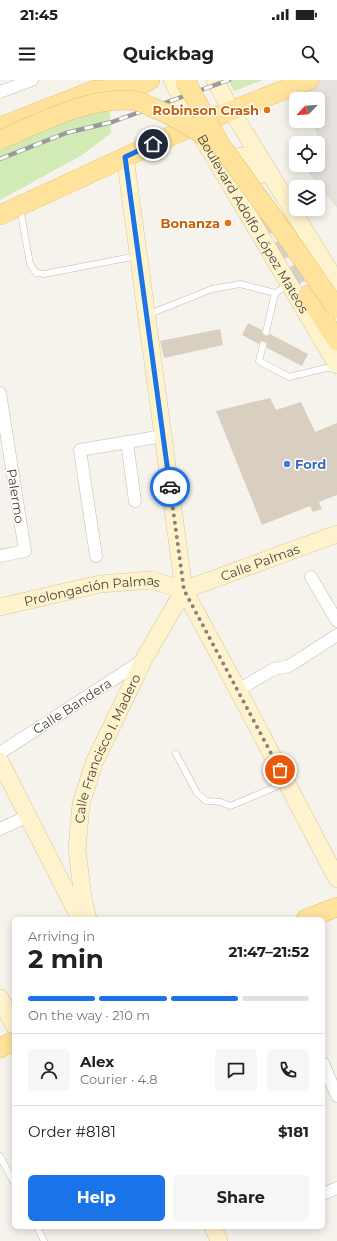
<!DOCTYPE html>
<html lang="en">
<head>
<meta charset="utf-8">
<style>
	body { margin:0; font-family:Montserrat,sans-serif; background:#f6f6f6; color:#202124; height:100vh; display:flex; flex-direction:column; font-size:15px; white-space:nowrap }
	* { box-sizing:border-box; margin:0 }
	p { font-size:13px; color:#757577 }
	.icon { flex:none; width:22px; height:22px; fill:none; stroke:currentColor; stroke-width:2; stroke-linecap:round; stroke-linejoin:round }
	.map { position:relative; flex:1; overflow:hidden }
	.panel { position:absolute; left:12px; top:837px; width:313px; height:312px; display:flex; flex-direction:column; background:#fff; border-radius:6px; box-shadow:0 2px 10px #0003 }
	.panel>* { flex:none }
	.needle { width:26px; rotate:244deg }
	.controls { position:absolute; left:289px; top:12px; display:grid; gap:8px }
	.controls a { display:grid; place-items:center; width:36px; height:36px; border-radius:6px; background:#fff; box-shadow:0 2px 10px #0003; font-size:20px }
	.pin { position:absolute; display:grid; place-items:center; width:34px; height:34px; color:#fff; margin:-17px; border:2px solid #fff; border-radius:50%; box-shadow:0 1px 4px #0007 }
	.courier { position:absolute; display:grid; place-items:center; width:40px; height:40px; margin:-20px; border:3px solid #1a73e8; border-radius:50%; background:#fff; color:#222; box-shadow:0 1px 5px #0007 }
	.head em { font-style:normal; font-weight:700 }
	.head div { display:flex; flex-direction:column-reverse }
	.head { display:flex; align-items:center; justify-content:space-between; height:68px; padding:0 16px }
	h1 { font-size:26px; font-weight:700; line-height:30px }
	.bar { display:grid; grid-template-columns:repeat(4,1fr); gap:6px 4px; align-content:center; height:48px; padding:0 16px }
	.bar i { height:5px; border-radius:3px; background:#e0e0e0 }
	.bar .current { background:#1a73e8 }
	.bar p { grid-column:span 4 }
	.line { display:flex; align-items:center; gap:10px; padding:0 16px; border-top:1px solid #e0e0e0 }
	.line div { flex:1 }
	.round { display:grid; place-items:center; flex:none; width:42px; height:42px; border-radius:6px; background:#f6f6f6 }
	.button { display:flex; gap:8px; margin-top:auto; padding:8px 16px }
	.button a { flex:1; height:46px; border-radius:6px; background:#1a73e8; color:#fff; font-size:16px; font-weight:700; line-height:46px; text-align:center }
	.button a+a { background:#f6f6f6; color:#202124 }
	.status { display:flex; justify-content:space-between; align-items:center; height:28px; padding:0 20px; background:#fff; direction:ltr }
	.status svg { height:11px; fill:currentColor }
	header { display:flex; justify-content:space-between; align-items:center; height:52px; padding:0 16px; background:#fff; font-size:18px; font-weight:700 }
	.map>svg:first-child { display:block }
	.industrial { fill:#e6e2dd }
	.green { fill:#d2eab5 }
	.building { fill:#d8cfc1 }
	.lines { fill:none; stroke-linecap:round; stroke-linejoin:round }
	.primary-tunnel { stroke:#d4d0c8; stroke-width:19; stroke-dasharray:19 10; stroke-linecap:butt }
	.lane-casing { stroke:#c2bbae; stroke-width:7 }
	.street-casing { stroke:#c2bbae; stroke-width:13 }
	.secondary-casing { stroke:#d6c79b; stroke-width:18 }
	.primary-casing { stroke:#e6c16a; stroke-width:20 }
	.lane { stroke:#fff; stroke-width:6 }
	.street { stroke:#fff; stroke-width:12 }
	.secondary { stroke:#fff3cd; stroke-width:17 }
	.primary { stroke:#ffe39c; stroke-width:19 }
	.rail-casing { stroke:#9a9a9a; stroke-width:4.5 }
	.rail { stroke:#fff; stroke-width:3; stroke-dasharray:9; stroke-linecap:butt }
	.primary-bridge-casing { stroke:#e6c16a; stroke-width:20; stroke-linecap:butt }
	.primary-bridge { stroke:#ffe39c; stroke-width:19 }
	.done { stroke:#878178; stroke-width:4; stroke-dasharray:0 7.2 }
	.route { stroke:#1a73e8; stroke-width:5 }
	.food-dot { fill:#e8710a; stroke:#fff; stroke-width:1.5 }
	.shop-dot { fill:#3f7fe0; stroke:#fff; stroke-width:1.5 }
	.labels { text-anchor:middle; stroke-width:3; stroke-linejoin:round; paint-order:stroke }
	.food-label { font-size:13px; font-weight:bold; fill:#c56008; stroke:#fff; text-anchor:end }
	.street-label { font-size:13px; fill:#4b4439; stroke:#fff }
	.shop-label { font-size:13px; font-weight:bold; fill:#366cbe; stroke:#fff; text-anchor:start }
</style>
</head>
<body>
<div class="status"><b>21:45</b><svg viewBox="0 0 49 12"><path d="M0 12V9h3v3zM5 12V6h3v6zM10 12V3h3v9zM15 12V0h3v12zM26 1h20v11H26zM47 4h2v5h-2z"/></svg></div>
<header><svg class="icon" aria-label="menu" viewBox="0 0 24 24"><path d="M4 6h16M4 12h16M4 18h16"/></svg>Quickbag<svg class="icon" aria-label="search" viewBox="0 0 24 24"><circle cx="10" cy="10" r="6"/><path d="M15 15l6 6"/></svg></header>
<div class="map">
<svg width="337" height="1161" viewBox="0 0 337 1161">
	<rect width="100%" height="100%" fill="#f6f3ec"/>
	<path class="industrial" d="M 318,0 L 337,0 L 337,128 L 306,90 L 314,85 L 318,85 L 318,82 L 325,77 L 312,41 L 318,41 L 318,19 L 304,19 L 300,8 Z"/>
	<g class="green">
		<path d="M 228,0 L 263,0 L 234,11 Z"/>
		<path d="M 110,30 L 111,53 L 82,75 L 0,120 L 0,64 L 89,31 Z"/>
	</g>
	<g class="building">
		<path d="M 248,243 L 262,250 L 262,254 L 265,256 L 268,256 L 270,254 L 308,274 L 302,286 L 267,268 L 267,263 L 264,261 L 261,261 L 259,264 L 242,255 Z"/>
		<path d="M 220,249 L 223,265 L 164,278 L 160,261 Z"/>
		<path d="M 270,318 L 276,330 L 301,322 L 315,352 L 337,343 L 337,415 L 319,422 L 322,429 L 313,432 L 310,426 L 262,445 L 216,331 Z"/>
	</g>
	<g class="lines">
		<path class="primary-tunnel" d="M 263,136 L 308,215"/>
		<defs>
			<g id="lane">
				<path d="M 20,128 L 30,184 L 36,193 L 44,194 L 137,176"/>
				<path d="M 147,235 L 212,209 L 240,204 L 275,213"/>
				<path d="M 266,252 L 275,213 L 288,205"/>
				<path d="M 263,265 L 259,281 L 289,297 L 326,288 L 336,289"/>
				<path d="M 176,674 L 197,713 L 206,721 L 221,722 L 230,726 L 285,703"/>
				<path d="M 0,1076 L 14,1103"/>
				<path d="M 37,1147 L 44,1161"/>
			</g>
			<g id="street">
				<path d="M 0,12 L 32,0"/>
				<path d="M 0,313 L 25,471 L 0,476"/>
				<path d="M 127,362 L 135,421"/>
				<path d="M 96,476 L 80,370 L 163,356"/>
				<path d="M 311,497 L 337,541"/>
				<path d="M 238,610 L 274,589 L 289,586 L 337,555"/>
				<path d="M 0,673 L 143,580"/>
				<path d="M 0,749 L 28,736"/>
				<path d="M 323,983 L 337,1016"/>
				<path d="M 323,1114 L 337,1108"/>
			</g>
			<g id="secondary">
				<path id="s1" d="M 172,0 L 195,45 L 337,285"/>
				<path d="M 215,0 L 231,30 L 337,203"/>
				<path d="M 125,77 L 184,510 L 238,610 L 337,799"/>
				<path d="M 231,92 L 230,81 L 235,77 L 243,76 L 254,84 L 260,95"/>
				<path id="s2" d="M 184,510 L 337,454"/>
				<path id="s3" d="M 0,527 L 100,504 L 151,500 L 184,510"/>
				<path d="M 0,681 L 80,839"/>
				<path id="s4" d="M 88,839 L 83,818 L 77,769 L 81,724 L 94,683 L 144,579 L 184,510"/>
				<path d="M 0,918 L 14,945"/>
				<path d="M 213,1147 L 219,1161"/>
			</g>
			<g id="primary">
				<path d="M 0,47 L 95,10 L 121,9 L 140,5 L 150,0"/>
				<path d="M 0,135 L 195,45 L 309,0"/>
				<path d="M 308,215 L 337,261"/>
				<path d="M 306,839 L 337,827"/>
				<path d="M 0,968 L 14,961"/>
			</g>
		</defs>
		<use href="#lane" class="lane-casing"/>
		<use href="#street" class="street-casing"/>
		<use href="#secondary" class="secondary-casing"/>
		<use href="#primary" class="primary-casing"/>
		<use href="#lane" class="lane"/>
		<use href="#street" class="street"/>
		<use href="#secondary" class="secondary"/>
		<use href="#primary" class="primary"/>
		<defs>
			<path id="rail" d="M 0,79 L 66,53 L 112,42 L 229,0"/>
		</defs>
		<use href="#rail" class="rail-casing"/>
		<use href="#rail" class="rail"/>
		<defs>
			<g id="primary-bridge">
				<path d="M 185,0 L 221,66 L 280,147 L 337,229"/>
				<path d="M 0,60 C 39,43 94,14 137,21 C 142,22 147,25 151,27 C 176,36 198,52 221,66"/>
			</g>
		</defs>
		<use href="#primary-bridge" class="primary-bridge-casing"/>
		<use href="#primary-bridge" class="primary-bridge"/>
	</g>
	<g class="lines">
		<path class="done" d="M 170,407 L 184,510 L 280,690"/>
		<path class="route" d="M 153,64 L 125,77 L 170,407"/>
	</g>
	<g class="food-dot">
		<circle cx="267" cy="30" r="4"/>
		<circle cx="228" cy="143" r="4"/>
	</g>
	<circle class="shop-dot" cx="287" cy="384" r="4"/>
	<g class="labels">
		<g class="food-label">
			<text x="259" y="35">Robinson Crash</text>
			<text x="220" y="148">Bonanza</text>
		</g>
		<g class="street-label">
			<text dy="5" stroke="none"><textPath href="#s1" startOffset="165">Boulevard Adolfo López Mateos</textPath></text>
			<text transform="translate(16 416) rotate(81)" y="5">Palermo</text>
			<text dy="5" stroke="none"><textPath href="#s2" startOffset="81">Calle Palmas</textPath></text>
			<text dy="5" stroke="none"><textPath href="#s3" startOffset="94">Prolongación Palmas</textPath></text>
			<text transform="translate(72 626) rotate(-33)" y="5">Calle Bandera</text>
			<text dy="5" stroke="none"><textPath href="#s4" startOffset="177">Calle Francisco I. Madero</textPath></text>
		</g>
		<g class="shop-label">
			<text x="295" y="389">Ford</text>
		</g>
	</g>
</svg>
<div class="controls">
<a><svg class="needle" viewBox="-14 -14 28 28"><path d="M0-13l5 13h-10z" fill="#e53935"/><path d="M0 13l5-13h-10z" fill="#757577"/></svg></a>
<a><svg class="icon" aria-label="locate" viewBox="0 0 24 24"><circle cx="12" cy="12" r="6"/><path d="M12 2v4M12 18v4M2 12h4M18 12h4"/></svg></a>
<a><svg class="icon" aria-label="layers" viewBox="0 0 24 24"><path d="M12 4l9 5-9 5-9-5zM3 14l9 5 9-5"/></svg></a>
</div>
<div class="pin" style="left:280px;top:690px;background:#ea580c"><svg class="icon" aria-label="bag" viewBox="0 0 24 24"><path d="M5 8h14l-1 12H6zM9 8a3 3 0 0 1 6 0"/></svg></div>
<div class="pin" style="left:153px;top:64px;background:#1f2937"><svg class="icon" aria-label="home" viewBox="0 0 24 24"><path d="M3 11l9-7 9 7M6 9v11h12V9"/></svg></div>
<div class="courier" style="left:170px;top:407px"><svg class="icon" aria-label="car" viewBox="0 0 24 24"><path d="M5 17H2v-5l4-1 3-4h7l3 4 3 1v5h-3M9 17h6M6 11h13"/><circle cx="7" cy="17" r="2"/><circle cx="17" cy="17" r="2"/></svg></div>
<section class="panel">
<div class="head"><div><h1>2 min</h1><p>Arriving in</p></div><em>21:47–21:52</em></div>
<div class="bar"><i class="current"></i><i class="current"></i><i class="current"></i><i></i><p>On the way · 210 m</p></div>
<div class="line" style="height:72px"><a class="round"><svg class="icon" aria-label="person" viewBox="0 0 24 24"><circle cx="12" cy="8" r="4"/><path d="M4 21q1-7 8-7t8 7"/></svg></a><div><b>Alex</b><p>Courier · 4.8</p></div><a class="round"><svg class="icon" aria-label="chat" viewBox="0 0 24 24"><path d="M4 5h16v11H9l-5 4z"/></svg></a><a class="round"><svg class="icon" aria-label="phone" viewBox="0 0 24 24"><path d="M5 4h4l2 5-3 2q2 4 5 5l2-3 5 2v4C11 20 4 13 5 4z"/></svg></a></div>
<div class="line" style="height:52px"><div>Order #8181</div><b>$181</b></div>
<div class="button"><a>Help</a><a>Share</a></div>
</section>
</div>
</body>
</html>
